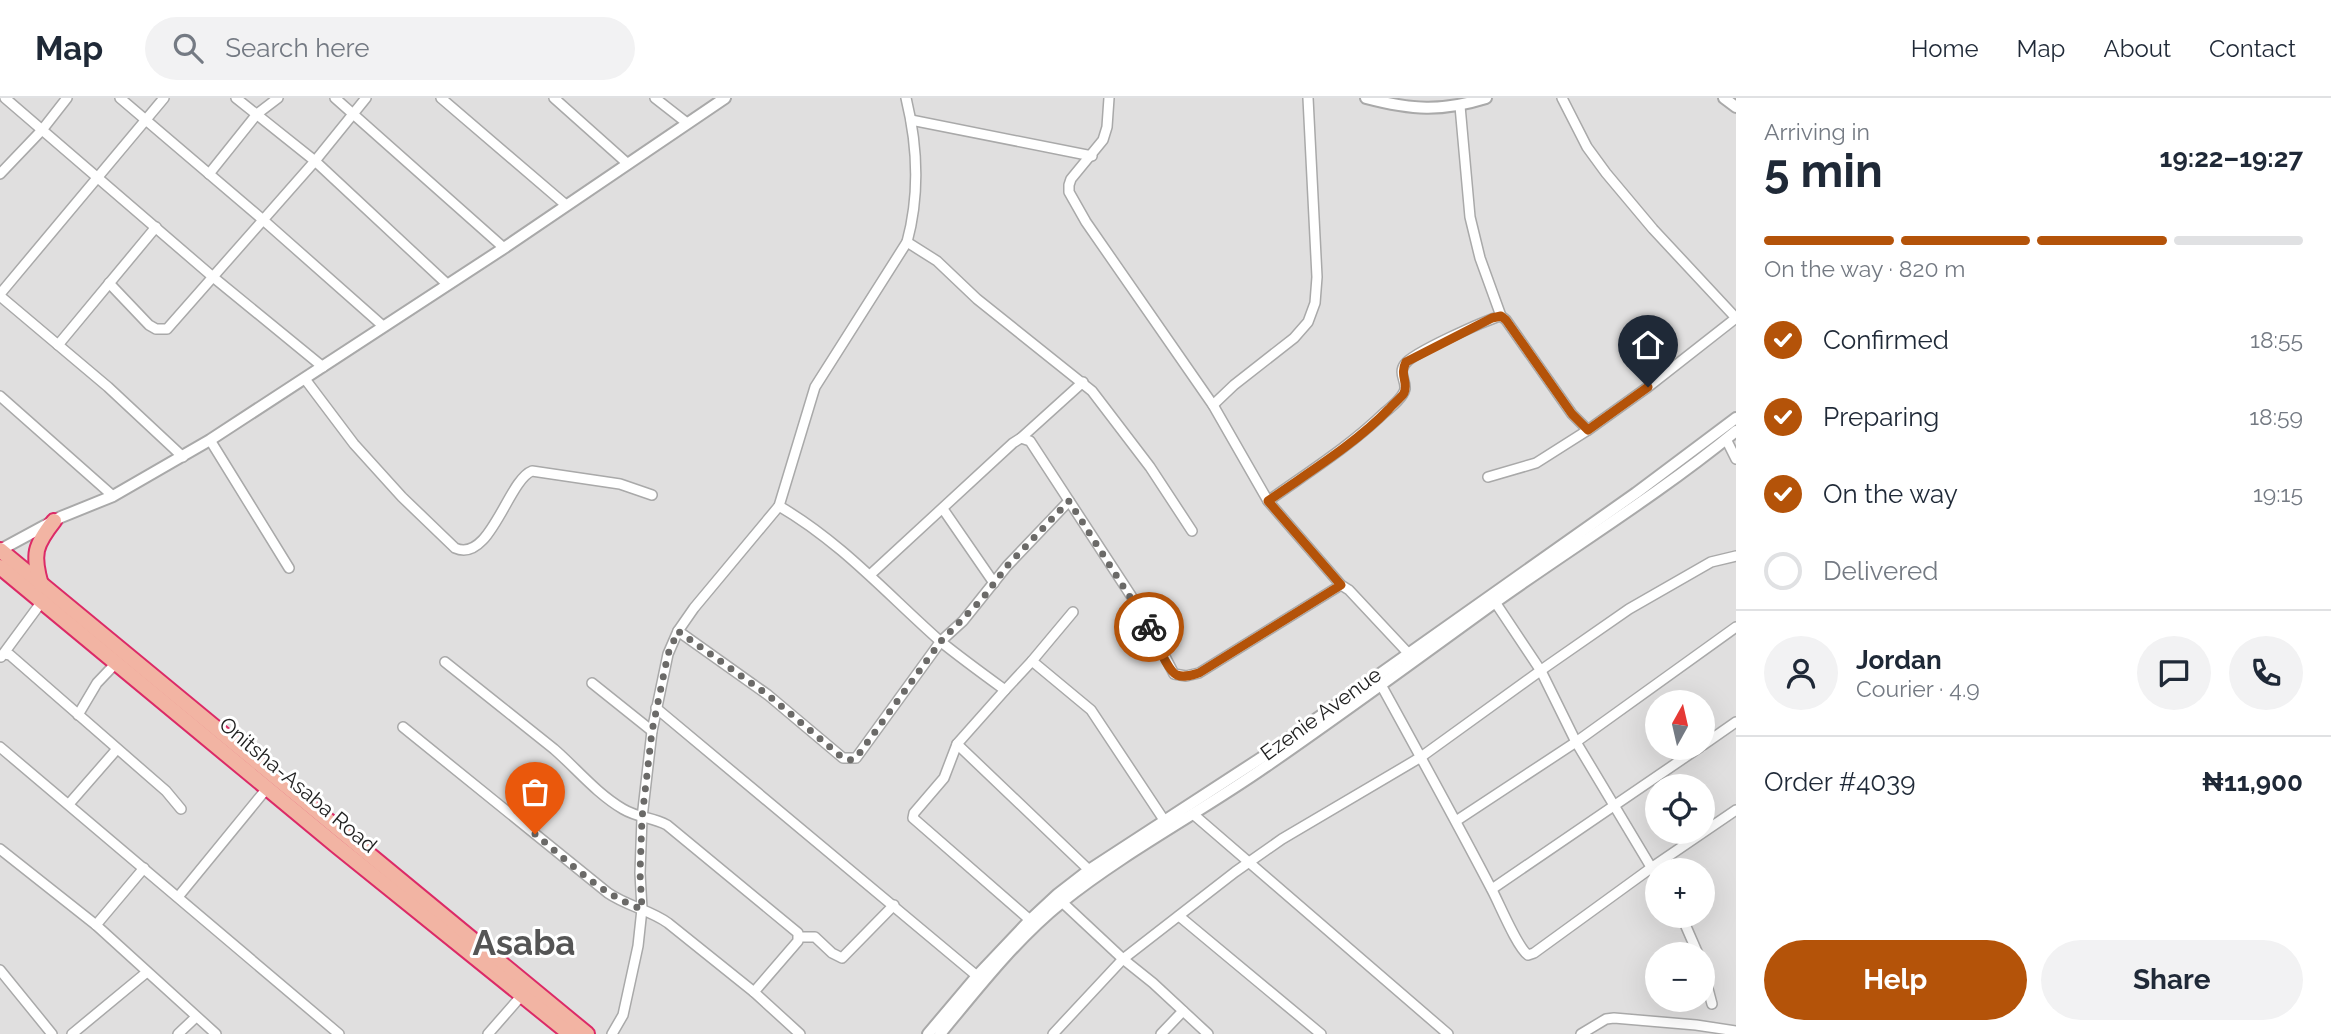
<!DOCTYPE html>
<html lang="en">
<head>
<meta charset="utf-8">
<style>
	body { margin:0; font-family:Raleway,sans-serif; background:#f2f2f3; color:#1f2937; height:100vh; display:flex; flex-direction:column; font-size:26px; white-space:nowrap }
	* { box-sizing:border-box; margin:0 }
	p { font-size:23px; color:#747a83 }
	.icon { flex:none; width:38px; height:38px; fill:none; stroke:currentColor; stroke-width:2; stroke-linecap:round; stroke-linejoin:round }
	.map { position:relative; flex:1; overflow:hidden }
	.sheet { display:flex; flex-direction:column; background:#fff; width:595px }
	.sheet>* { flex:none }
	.needle { width:46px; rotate:8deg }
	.fabs { position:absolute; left:1645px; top:592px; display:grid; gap:14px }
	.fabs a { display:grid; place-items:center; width:70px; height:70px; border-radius:50%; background:#fff; box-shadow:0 7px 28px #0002; font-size:35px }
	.pin { position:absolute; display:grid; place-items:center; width:60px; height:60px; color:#fff; margin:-72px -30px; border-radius:50% 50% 50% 0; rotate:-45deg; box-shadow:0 0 7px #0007 }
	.pin .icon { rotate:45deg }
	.courier { position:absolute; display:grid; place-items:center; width:70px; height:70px; margin:-35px; border:5px solid #b45309; border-radius:50%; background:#fff; color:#222; box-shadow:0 2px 9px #0007 }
	.head em { font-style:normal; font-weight:700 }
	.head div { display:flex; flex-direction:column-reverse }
	.head { display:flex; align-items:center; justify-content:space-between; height:119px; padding:0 28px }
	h1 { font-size:46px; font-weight:700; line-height:52px }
	.bar { display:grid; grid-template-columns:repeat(4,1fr); gap:10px 7px; align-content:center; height:84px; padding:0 28px }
	.bar i { height:9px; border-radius:5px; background:#e0e1e3 }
	.bar .on { background:#b45309 }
	.bar p { grid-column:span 4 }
	.line { display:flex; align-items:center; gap:18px; padding:0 28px; border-top:2px solid #e0e1e3 }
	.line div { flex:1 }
	.round { display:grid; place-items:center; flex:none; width:74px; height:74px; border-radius:37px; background:#f2f2f3 }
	ol { padding:0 28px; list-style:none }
	li { display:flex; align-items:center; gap:21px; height:77px }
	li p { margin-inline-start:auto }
	li .icon { padding:7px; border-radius:50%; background:#b45309; color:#fff; stroke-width:4 }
	li:last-child { color:#747a83 }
	li i { width:38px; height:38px; border:4px solid #e0e1e3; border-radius:50% }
	.cta { display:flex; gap:14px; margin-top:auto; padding:14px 28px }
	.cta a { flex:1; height:80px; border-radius:42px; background:#b45309; color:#fff; font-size:28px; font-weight:700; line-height:80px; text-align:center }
	.cta a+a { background:#f2f2f3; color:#1f2937 }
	header { display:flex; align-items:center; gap:42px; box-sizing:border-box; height:98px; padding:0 35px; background:#fff; border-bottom:2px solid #e0e1e3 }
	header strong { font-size:33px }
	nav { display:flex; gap:38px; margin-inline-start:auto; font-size:24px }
	.search { width:490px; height:63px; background:#f2f2f3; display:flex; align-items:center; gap:18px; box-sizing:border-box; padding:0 24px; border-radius:38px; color:#747a83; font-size:26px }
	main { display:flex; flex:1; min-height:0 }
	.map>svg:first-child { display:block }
	.residential { fill:#e0dfdf; fill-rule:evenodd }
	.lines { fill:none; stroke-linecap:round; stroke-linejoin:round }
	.minor-casing { stroke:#a9a9a9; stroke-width:12 }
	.tertiary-casing { stroke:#a9a9a9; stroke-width:14 }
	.trunk-casing { stroke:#dc2a67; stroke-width:18 }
	.minor { stroke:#fff; stroke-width:9 }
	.tertiary { stroke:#fff; stroke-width:10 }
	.trunk { stroke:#f2b4a3; stroke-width:14 }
	.done { stroke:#6b6a68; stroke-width:7; stroke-dasharray:0 12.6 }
	.route { stroke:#b45309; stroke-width:9 }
	.labels { text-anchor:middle; stroke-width:6; stroke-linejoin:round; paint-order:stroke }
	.street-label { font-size:21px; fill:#222; stroke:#fff }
	.town-label { font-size:35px; font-weight:bold; fill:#555; stroke:#fff }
</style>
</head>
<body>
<header>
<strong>Map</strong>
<div class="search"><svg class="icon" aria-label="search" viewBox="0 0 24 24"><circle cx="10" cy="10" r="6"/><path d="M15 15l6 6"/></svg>Search here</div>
<nav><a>Home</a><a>Map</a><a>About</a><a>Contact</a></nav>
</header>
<main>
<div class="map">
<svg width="1736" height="936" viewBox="0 0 1736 936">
	<rect width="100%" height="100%" fill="#f2efe9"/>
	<g class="residential">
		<path d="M 0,0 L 1736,0 L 1736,936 L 596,936 L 0,444 ZM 1657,604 L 1703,604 L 1703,649 L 1657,649 ZM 1657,688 L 1703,688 L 1703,733 L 1657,733 ZM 1657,772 L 1703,772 L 1703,817 L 1657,817 ZM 1657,856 L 1703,856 L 1703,901 L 1657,901 Z"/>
		<path d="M 0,478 L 560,936 L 0,936 Z"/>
	</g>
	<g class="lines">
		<defs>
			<g id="minor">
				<path d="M 5,0 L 213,179 L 323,269"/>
				<path d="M 120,0 L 262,121 L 383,228"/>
				<path d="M 335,0 L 504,150"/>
				<path d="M 366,0 L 315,63 L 447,186"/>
				<path d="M 441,0 L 566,107"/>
				<path d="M 554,0 L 628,66"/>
				<path d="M 655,0 L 687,25"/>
				<path d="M 1109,0 L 1107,29 L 1103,42 L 1071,81 L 1069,87 L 1069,94 L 1086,124 L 1213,307 L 1268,403 L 1341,487 L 1349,492 L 1408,555"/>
				<path d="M 1562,0 L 1587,49 L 1606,75 L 1653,131 L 1736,220"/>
				<path d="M 1460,8 L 1470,119 L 1480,160 L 1501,218 L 1506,222 L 1572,316 L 1588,332 L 1648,289 L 1736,220"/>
				<path d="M 911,22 L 1092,58"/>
				<path d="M 0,76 L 42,32 L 67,0"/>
				<path d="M 209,76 L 257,16 L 278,0"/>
				<path d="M 907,144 L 937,163 L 977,201 L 1092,293 L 1150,369 L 1192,433"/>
				<path d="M 109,185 L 149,227 L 156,231 L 167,231 L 315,63 L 236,0"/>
				<path d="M 0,196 L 164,0"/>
				<path d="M 0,198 L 108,289 L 183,359"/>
				<path d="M 58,247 L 156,129"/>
				<path d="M 305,281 L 354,346 L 402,399 L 455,450 C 490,466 508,382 532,373 L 620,386 L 652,397"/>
				<path d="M 0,298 L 113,398"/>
				<path d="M 1213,307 L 1234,287 L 1294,240 L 1308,224 L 1315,205 L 1317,179 L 1308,0"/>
				<path d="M 1021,340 L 1083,284"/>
				<path d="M 1726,341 L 1736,361"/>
				<path d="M 210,342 L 289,470"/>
				<path d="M 1488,379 L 1536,365 L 1588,332"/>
				<path d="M 1268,403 C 1307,375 1349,349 1384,315 C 1390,310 1403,300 1405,291 C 1406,282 1398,275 1405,266 C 1412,255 1486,222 1501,218"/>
				<path d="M 779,408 C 841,444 887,496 940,543 C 961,560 983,576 1005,592 L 1032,563 L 1091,612 L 1164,722"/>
				<path d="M 943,411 L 994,485"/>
				<path d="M 871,476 L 1013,345 L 1021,340 L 1030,343 L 1143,516 L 1174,576 L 1186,578 L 1199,575 L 1341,487"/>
				<path d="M 1495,504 L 1541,573 L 1576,644 L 1657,779"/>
				<path d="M 678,533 L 768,597 L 843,660 L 856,660 L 941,543 L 963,523 L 1007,468 L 1069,403"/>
				<path d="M 5,556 L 10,557 L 166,693 L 181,711"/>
				<path d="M 1,559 L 43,502"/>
				<path d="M 1032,563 L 1073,514"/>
				<path d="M 445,564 C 481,593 518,622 554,651 C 577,671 596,695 623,711 C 638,720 652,719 667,727 L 798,835 L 798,843 L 754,894"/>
				<path d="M 592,585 L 652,633"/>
				<path d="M 1380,585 C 1418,654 1456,723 1492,792 C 1500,807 1517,849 1528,857 L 1534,855 L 1651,770 L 1736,712"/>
				<path d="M 1005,592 L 957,646 L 944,680 L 914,715 L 913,720 L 1030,822"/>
				<path d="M 656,610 L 977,878"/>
				<path d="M 78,617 L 97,585 L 117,564"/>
				<path d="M 403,629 L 608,795 C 627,808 650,812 668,825 L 754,894 L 800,936"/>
				<path d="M 957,646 L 1089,772"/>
				<path d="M 1703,647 L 1736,624"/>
				<path d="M 0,649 L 339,936"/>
				<path d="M 69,706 L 117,651"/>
				<path d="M 1193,716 L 1448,936"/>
				<path d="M 1456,723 L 1576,644 L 1736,529"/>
				<path d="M 0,751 L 96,827 L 216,936"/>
				<path d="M 1492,791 L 1700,649"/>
				<path d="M 178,799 L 268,689"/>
				<path d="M 1062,804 L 1123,861 L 1153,885 L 1208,936"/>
				<path d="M 1681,817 L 1698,856"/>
				<path d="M 1179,818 L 1321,936"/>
				<path d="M 96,827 L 144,770"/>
				<path d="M 800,839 L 815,839 L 832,855 L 842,860 L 894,807"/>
				<path d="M 0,872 L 52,936"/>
				<path d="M 1703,872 L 1712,906"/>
				<path d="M 72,936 L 147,874"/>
				<path d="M 178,936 L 196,919"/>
				<path d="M 488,936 L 522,897"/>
				<path d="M 612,936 L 623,917 L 638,848 L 642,811 L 640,775 L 642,720 L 652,633 L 668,556 L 678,533 L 694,510 L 779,408 L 815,289 L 907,144 C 920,96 918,49 906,0"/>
				<path d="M 1053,936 L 1123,861 L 1235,774 L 1282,741 L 1421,659 L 1547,568 L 1629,511 L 1711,464 L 1736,458"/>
				<path d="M 1161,936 L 1183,913"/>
				<path d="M 1581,936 L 1606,921 L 1614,920 L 1696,927 L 1736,933"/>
			</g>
			<g id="tertiary">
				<path d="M 1366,0 C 1412,12 1441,14 1486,0"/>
				<path d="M 1724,0 L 1736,9"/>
				<path d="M 0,452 L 61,419 L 113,398 L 210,342 L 504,150 L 725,0"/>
				<path d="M 928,936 L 977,878 L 1030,822 L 1058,796 L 1089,772 L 1261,660 L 1636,395 L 1736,320"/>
				<path d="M 940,936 C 978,890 1016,841 1062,804 C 1126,753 1199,715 1265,669 C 1342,616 1418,560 1494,505 C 1574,448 1659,396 1736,333"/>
			</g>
			<g id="trunk">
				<path d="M 0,452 L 587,936"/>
				<path d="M 0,469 L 337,748 L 570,936"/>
				<path d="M 41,487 C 32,456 35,447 54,423"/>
			</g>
		</defs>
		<use href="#minor" class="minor-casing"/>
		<use href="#tertiary" class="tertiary-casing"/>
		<use href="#trunk" class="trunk-casing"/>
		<use href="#minor" class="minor"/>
		<use href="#tertiary" class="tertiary"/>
		<use href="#trunk" class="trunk"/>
	</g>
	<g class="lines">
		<path class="done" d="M 535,736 C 568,763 601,797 642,811 L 640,775 L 642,720 L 652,633 L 668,556 L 678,533 L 768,597 L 843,660 L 850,662 L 856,660 L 941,543 L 983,500 L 1007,468 L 1069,403 L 1149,529"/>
		<path class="route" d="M 1149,529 C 1155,540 1167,573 1177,577 C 1184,580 1192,577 1199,575 L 1341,487 L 1268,403 C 1309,374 1354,347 1389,311 C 1393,306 1401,300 1404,295 C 1409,285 1399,277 1406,264 L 1492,220 L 1501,218 L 1506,222 L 1572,316 L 1588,332 L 1648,289"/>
	</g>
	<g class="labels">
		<g class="street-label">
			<text transform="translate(1321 616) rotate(-36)" y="7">Ezenie Avenue</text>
			<text transform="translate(298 687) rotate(40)" y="7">Onitsha-Asaba Road</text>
		</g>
		<g class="town-label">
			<text x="524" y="857">Asaba</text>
		</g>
	</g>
</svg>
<div class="fabs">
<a><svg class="needle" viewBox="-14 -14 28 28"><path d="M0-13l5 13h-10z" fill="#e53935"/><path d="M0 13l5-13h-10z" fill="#747a83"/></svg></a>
<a><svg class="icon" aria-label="locate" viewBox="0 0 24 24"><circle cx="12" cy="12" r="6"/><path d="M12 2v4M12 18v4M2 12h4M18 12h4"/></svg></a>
<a>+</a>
<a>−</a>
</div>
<div class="pin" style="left:535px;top:736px;background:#ea580c"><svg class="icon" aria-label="bag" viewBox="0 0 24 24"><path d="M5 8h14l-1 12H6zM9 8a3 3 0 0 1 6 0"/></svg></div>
<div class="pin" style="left:1648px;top:289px;background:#1f2937"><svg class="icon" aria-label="home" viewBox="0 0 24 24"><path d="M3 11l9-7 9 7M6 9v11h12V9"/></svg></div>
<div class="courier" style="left:1149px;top:529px"><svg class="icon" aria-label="bike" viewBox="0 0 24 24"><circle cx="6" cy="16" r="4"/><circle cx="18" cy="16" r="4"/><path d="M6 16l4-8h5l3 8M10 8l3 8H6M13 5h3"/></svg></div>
</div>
<section class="sheet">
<div class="head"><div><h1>5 min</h1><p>Arriving in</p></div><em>19:22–19:27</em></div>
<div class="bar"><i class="on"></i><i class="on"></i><i class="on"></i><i></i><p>On the way · 820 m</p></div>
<ol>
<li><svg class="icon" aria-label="check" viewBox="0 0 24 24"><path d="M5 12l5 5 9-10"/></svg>Confirmed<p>18:55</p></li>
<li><svg class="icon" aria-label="check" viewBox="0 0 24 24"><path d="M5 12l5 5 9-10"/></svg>Preparing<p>18:59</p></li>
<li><svg class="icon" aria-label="check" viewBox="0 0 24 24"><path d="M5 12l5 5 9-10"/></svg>On the way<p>19:15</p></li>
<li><i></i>Delivered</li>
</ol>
<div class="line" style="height:126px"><a class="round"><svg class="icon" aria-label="person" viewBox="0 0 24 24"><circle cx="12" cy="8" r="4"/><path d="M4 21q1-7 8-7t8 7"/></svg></a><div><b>Jordan</b><p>Courier · 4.9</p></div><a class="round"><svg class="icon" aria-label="chat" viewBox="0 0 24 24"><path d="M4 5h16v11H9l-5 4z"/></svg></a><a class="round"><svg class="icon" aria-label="phone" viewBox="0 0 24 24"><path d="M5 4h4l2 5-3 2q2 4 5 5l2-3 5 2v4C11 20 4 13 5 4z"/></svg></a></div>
<div class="line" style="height:91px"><div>Order #4039</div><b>₦11,900</b></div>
<div class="cta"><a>Help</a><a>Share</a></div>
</section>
</main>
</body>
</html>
